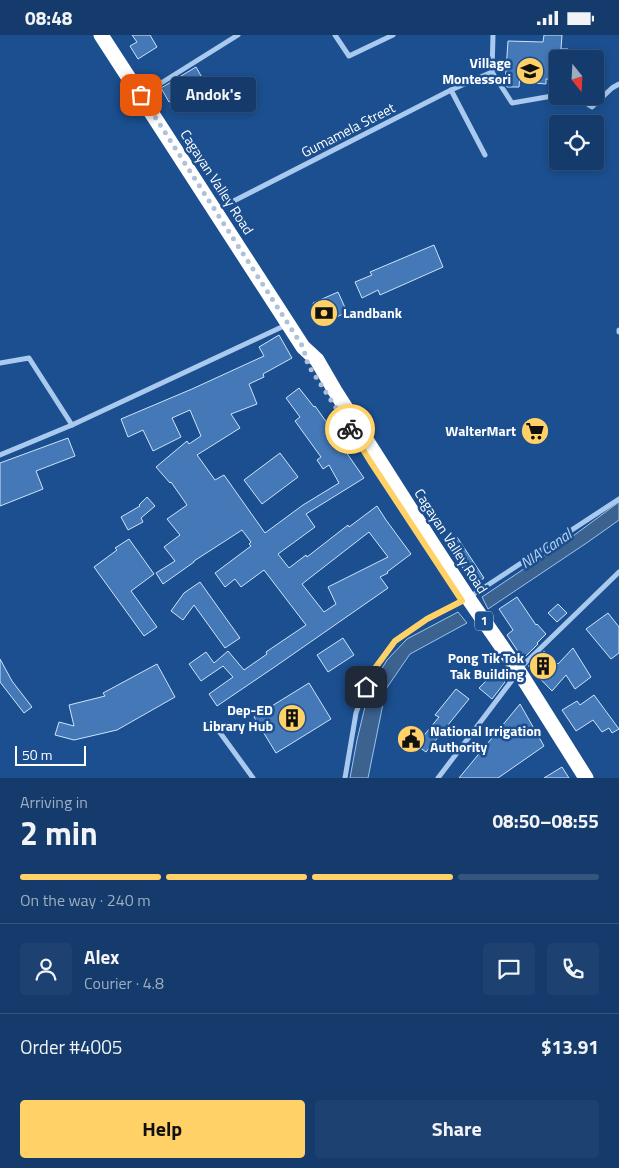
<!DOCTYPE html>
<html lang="en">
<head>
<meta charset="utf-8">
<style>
	body { margin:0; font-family:"Titillium Web",sans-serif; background:#1d4271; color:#f1f3f6; height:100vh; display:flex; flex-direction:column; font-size:19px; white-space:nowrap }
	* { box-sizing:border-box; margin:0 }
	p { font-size:16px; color:#9dadc1 }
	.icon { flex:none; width:28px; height:28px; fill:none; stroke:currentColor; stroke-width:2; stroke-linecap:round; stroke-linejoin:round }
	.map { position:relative; height:743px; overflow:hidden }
	.side { display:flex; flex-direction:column; background:#143b6b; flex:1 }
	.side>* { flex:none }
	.needle { width:32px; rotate:162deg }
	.controls { position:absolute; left:549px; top:15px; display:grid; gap:10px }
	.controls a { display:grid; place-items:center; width:55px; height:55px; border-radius:5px; background:#143b6b; box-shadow:0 2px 8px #0003,0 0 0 1px #33557e; font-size:25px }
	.scale { position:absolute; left:15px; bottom:12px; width:71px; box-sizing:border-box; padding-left:5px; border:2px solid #fff; border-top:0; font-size:14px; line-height:18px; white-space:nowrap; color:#fff; -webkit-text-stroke:4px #1b4f8f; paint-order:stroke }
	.pin { position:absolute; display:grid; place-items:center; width:42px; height:42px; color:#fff; margin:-21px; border-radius:10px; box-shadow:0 2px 8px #0006 }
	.courier { position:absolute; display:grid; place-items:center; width:50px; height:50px; margin:-25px; border:4px solid #ffd166; border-radius:50%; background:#fff; color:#222; box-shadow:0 1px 6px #0007 }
	.bubble { position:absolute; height:35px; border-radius:5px; background:#143b6b; box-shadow:0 2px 8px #0003,0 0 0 1px #33557e; font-size:16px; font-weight:700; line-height:35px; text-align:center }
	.head em { font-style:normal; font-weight:700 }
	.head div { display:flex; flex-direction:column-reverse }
	.head { display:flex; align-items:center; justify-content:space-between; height:85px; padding:0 20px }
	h1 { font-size:32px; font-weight:700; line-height:38px }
	.bar { display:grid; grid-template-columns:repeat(4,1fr); gap:8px 5px; align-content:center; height:60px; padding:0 20px }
	.bar i { height:6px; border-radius:4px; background:#33557e }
	.bar .selected { background:#ffd166 }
	.bar p { grid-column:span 4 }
	.line { display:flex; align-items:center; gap:12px; padding:0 20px; border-top:1px solid #33557e }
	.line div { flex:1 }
	.round { display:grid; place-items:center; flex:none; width:52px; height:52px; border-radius:5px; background:#1d4271 }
	.primary-button { display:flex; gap:10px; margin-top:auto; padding:10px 20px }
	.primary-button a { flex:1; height:58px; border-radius:5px; background:#ffd166; color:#111; font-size:20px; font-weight:700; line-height:58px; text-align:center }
	.primary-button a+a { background:#1d4271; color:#f1f3f6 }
	.status { display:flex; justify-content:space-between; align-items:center; height:35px; padding:0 25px; background:#143b6b; direction:ltr }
	.status svg { height:14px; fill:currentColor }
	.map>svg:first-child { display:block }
	.water { fill:#3c6290; stroke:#9cc4f0 }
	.building { fill:#4478b7; stroke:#cfe3fa; fill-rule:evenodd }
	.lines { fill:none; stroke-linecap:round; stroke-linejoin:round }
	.street { stroke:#a9c9ee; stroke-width:5 }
	.highway { stroke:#fff; stroke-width:15 }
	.done { stroke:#afc1d8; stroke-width:5; stroke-dasharray:0 9 }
	.route { stroke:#ffd166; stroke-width:6 }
	.labels { text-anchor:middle; stroke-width:5; stroke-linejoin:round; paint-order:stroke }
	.shield { fill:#1b4f8f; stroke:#bbcadd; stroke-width:1 }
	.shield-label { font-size:12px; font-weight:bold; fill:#fff }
	.poi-label { font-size:14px; font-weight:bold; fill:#fff; stroke:#1b4f8f; text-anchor:end }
	.street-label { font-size:14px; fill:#fff; stroke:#1b4f8f }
	.water-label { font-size:15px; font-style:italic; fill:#b5d3f5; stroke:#1b4f8f }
</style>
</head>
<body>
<div class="status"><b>08:48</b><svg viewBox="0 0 49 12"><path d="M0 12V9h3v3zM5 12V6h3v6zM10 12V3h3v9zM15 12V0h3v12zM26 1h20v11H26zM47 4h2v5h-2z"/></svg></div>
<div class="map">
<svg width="619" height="743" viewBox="0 0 619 743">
	<rect width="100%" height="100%" fill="#1b4f8f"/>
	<g class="water">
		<path d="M 619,467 L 619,485 L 588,507 L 488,574 L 482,562 L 573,501 Z"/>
		<path d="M 458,577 L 467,588 L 410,619 L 386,654 L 368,743 L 350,743 L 357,705 L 369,655 L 387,625 L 407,604 Z"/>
	</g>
	<g class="building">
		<path d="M 132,0 L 150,0 L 157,12 L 138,24 L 130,11 L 137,7 Z"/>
		<path d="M 544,0 L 562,0 L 561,14 L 568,14 L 567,24 L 558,24 L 558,44 L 546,44 L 546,49 L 534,48 L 535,41 L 520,40 L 519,52 L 507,52 L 505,49 L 508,6 L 543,7 Z"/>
		<path d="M 196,32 L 204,46 L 169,67 L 161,53 Z"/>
		<path d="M 434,210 L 443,232 L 380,260 L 378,255 L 362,263 L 355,247 L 372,240 L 370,237 Z"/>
		<path d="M 338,257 L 347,277 L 322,289 L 313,268 Z"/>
		<path d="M 279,300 L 292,323 L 263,339 L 264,342 L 249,349 L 257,369 L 231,379 L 240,393 L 197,420 L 200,424 L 215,445 L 224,440 L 265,498 L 303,470 L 339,448 L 329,430 L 323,434 L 317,425 L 321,422 L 295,386 L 300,382 L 286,363 L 299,353 L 314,372 L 315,371 L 347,416 L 346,417 L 364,443 L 306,479 L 315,492 L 278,519 L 289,533 L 306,520 L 307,522 L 348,490 L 349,492 L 377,471 L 386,485 L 411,519 L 387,537 L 388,538 L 380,542 L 388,553 L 276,631 L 217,671 L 209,659 L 233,642 L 223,631 L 201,646 L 189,629 L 206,617 L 214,628 L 228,616 L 244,635 L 267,619 L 266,617 L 306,590 L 264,535 L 241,552 L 235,544 L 225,552 L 215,538 L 251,511 L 249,509 L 251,507 L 242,495 L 194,526 L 194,527 L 163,549 L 156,538 L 175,526 L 164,512 L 180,500 L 167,484 L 187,470 L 171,447 L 170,448 L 156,432 L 187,406 L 189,409 L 201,401 L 190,375 L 172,383 L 181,402 L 153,416 L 143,395 L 128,402 L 121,384 L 192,354 L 264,321 L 259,312 ZM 369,497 L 388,522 L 328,552 L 336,569 L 324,577 L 302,549 Z"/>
		<path d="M 68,403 L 75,421 L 36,436 L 43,454 L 0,471 L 0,428 Z"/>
		<path d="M 280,418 L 298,442 L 262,469 L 244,445 Z"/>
		<path d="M 147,462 L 155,471 L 141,483 L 143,487 L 128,495 L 121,482 L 140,471 L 139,470 Z"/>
		<path d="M 457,502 L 484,543 L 474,550 L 447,509 Z"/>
		<path d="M 129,504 L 154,539 L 131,556 L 157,592 L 144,601 L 94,532 L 117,515 L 115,513 Z"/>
		<path d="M 200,547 L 240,603 L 225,613 L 194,570 L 183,585 L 171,576 L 184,558 Z"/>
		<path d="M 517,562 L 536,590 L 537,589 L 546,599 L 537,608 L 538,609 L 523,624 L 507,600 L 513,595 L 499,574 Z"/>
		<path d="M 558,569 L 567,578 L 557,587 L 548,578 Z"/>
		<path d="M 608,578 L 619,592 L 619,618 L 611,624 L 586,594 Z"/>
		<path d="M 343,603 L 354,620 L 328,637 L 317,620 Z"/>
		<path d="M 573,613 L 591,642 L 575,654 L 566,640 L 552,656 L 528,631 L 544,616 L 558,629 Z"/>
		<path d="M 0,624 L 12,646 L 32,672 L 24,678 L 0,647 Z"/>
		<path d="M 157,629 L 175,662 L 117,695 L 74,705 L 55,700 L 59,687 L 74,691 L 69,670 L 105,661 L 103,658 Z"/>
		<path d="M 497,635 L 505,647 L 492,664 L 479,653 Z"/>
		<path d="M 309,648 L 331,684 L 276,718 L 254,682 Z"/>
		<path d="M 456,654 L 469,664 L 426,717 L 416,710 L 439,682 L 435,680 Z"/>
		<path d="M 594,660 L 619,694 L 612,698 L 609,693 L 602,697 L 593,685 L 576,696 L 562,675 L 577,666 L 580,670 Z"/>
		<path d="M 520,669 L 544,711 L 498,743 L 459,743 Z"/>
		<path d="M 562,732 L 569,743 L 544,743 Z"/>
	</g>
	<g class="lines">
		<g class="street">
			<path d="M 335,0 L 349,21 L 393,0"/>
			<path d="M 492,37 L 512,68 L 558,60"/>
			<path d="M 492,37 L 493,0"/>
			<path d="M 451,55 L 485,120"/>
			<path d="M 142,60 L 238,0"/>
			<path d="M 575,61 L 592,72 L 612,53 L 619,49"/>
			<path d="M 216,175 L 451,55 L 492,37"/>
			<path d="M 619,295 L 619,297"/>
			<path d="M 0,328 L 29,323 L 72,390"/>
			<path d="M 0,420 L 72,390 L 286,290"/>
			<path d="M 213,688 L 253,743"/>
			<path d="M 345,743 L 356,678 L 370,640 L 395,606 L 427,584 L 468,563 L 619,464"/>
			<path d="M 438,743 L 513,644 L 518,635 L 619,537"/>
		</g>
		<path class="highway" d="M 101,0 L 303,312 L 317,325 L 335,356 L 432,508 L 468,563 L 518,635 L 586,743"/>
	</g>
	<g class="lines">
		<path class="done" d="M 141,60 L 303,312 L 308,330 L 350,394"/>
		<path class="route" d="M 350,394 L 370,426 L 462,566 L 427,584 L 395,606 L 370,640 L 366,652"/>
	</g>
	<defs>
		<symbol id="school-disc" viewBox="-11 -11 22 22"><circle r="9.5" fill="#ffd166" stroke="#1b4f8f"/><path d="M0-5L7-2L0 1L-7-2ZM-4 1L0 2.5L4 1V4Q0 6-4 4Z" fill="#111"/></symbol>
		<symbol id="bank-disc" viewBox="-11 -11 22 22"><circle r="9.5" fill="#ffd166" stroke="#1b4f8f"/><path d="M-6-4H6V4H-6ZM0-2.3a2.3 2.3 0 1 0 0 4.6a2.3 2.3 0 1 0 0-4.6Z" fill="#111"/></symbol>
		<symbol id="supermarket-disc" viewBox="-11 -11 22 22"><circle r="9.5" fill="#ffd166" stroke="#1b4f8f"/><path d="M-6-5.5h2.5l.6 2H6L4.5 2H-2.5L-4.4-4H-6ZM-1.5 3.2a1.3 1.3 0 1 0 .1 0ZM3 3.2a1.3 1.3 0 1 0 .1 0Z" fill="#111"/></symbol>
		<symbol id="building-disc" viewBox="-11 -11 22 22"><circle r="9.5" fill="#ffd166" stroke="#1b4f8f"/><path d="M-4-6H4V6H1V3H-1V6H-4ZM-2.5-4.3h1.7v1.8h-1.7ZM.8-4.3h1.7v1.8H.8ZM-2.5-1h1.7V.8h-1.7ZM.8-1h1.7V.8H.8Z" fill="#111"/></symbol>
		<symbol id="civic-disc" viewBox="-11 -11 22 22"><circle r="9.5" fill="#ffd166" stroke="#1b4f8f"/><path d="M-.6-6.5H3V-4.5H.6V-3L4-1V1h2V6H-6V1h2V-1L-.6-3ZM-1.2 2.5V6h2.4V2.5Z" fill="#111"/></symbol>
	</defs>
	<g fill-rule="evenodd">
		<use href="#school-disc" x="514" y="20" width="32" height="32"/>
		<use href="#bank-disc" x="308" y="262" width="32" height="32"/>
		<use href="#supermarket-disc" x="519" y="380" width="32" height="32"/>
		<use href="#building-disc" x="527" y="615" width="32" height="32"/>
		<use href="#building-disc" x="276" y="667" width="32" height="32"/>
		<use href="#civic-disc" x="395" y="688" width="32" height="32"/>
	</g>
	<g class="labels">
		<rect class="shield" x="475" y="576.5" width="18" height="19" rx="4"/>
		<g class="shield-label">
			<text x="484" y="590">1</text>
		</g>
		<g class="poi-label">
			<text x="511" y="33">Village<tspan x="511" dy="16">Montessori</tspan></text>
			<text x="343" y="283" text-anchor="start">Landbank</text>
			<text x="516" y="401">WalterMart</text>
			<text x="524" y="628">Pong Tik Tok<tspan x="524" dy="16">Tak Building</tspan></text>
			<text x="273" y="680">Dep-ED<tspan x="273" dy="16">Library Hub</tspan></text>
			<text x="430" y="701" text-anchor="start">National Irrigation<tspan x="430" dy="16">Authority</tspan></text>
		</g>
		<g class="street-label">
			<text transform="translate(348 95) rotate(-27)" y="5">Gumamela Street</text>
			<text transform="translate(217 147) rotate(57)" y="5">Cagayan Valley Road</text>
			<text transform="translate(451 506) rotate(57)" y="5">Cagayan Valley Road</text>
		</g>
		<g class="water-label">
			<text transform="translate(546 514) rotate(-34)" y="5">NIA Canal</text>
		</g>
	</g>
</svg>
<div class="controls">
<a><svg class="needle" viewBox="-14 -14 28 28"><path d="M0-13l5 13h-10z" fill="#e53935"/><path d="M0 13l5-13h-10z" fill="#9dadc1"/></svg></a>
<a><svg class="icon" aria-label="locate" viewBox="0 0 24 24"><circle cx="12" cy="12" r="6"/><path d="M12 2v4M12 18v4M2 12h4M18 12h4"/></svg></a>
</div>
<div class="scale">50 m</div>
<div class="pin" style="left:141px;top:60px;background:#ea580c"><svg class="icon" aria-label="bag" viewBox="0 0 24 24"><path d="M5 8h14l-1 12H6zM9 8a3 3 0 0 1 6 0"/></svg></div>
<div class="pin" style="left:366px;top:652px;background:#1f2937"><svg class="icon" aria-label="home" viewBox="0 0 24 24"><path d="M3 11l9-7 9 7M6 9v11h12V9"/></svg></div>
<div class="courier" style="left:350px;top:394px"><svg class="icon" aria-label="bike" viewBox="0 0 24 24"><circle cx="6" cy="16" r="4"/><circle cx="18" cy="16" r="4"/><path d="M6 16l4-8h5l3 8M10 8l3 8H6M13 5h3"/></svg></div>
<div class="bubble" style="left:171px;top:42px;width:85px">Andok's</div>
</div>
<section class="side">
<div class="head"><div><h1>2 min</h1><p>Arriving in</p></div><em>08:50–08:55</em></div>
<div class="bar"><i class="selected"></i><i class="selected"></i><i class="selected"></i><i></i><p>On the way · 240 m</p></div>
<div class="line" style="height:90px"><a class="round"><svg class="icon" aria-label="person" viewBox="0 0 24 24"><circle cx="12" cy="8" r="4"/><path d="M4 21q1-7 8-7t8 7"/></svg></a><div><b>Alex</b><p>Courier · 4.8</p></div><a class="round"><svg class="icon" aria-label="chat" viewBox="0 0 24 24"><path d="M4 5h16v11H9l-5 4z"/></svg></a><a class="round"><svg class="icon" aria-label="phone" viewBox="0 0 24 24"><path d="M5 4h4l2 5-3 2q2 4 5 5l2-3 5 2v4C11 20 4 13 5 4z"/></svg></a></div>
<div class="line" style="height:65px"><div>Order #4005</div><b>$13.91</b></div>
<div class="primary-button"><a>Help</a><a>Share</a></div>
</section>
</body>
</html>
